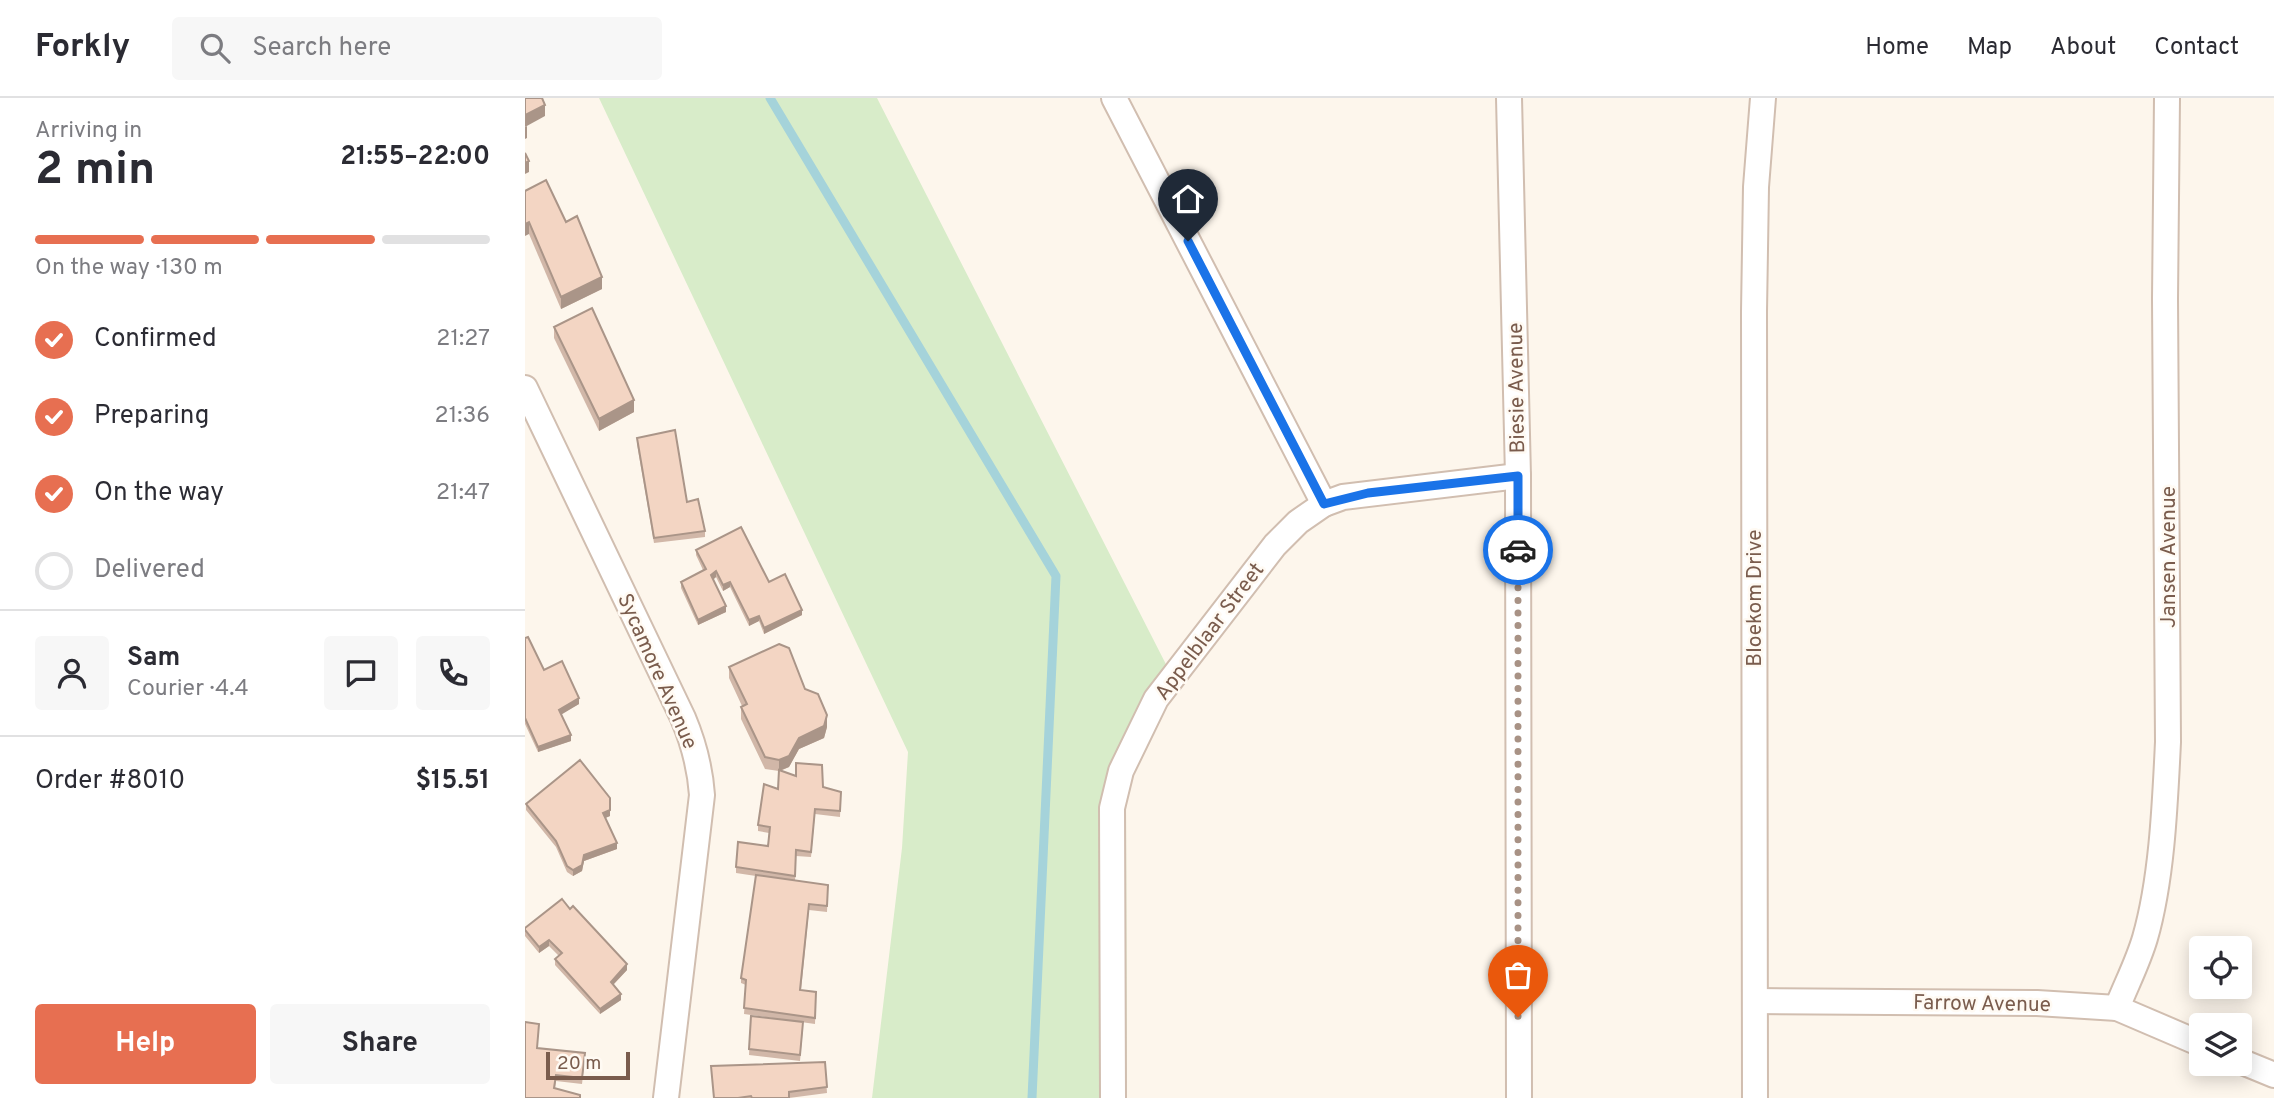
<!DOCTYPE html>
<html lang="en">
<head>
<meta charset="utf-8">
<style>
	body { margin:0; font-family:Overpass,sans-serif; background:#f7f7f7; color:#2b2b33; height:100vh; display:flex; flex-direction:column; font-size:26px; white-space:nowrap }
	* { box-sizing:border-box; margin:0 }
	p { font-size:23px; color:#7c7c81 }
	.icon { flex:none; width:38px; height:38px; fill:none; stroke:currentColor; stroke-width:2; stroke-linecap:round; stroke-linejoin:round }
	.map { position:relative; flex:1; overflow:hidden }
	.drawer { display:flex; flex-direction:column; background:#fff; width:525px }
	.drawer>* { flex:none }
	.buttons { position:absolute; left:1664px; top:838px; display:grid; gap:14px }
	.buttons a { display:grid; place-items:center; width:63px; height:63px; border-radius:7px; background:#fff; box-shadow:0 4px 18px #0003; font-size:35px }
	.scale { position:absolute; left:21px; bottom:18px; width:84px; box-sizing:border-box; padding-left:7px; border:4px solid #7a5c4d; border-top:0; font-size:19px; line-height:24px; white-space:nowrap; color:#7a5c4d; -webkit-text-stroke:5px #fffaf3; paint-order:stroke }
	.pin { position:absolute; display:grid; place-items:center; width:60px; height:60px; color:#fff; margin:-72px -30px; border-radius:50% 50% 50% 0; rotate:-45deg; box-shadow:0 0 7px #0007 }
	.pin .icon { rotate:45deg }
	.courier { position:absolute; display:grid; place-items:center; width:70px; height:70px; margin:-35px; border:5px solid #1a73e8; border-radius:50%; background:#fff; color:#222; box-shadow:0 2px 9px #0007 }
	.head em { font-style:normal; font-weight:700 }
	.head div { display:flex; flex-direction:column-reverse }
	.head { display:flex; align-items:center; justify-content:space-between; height:119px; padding:0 35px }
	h1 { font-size:46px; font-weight:700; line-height:52px }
	.bar { display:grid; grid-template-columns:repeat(4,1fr); gap:10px 7px; align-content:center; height:84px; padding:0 35px }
	.bar i { height:9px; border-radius:5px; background:#e1e1e2 }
	.bar .on { background:#e76f51 }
	.bar p { grid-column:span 4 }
	.line { display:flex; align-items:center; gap:18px; padding:0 35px; border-top:2px solid #e1e1e2 }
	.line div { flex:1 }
	.round { display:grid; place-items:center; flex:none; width:74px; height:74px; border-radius:7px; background:#f7f7f7 }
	ol { padding:0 35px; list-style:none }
	li { display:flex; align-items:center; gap:21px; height:77px }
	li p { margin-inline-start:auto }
	li .icon { padding:7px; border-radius:50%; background:#e76f51; color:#fff; stroke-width:4 }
	li:last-child { color:#7c7c81 }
	li i { width:38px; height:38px; border:4px solid #e1e1e2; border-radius:50% }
	.primary-button { display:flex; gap:14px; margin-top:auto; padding:14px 35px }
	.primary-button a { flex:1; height:80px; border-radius:7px; background:#e76f51; color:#fff; font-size:28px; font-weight:700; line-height:80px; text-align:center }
	.primary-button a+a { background:#f7f7f7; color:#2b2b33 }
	header { display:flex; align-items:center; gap:42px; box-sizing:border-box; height:98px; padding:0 35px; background:#fff; border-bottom:2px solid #e1e1e2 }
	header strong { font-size:33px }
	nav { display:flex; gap:38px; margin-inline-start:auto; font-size:24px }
	.search { width:490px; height:63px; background:#f7f7f7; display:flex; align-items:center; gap:18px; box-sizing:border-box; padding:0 24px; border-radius:7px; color:#7c7c81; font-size:26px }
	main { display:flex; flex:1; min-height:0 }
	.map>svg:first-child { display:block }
	.green { fill:#d8ecc9 }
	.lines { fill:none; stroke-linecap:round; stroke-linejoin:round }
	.stream { stroke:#a5d3da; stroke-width:9 }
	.street-casing { stroke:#d1beb0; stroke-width:28 }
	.street { stroke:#fff; stroke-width:24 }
	.wall { fill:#d1b7a8 }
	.shaded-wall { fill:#aa9588 }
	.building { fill:#f3d5c3; stroke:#aa9588; stroke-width:2 }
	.done { stroke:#a89285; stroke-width:7; stroke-dasharray:0 12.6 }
	.route { stroke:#1a73e8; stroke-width:9 }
	.labels { text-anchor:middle; stroke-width:5; stroke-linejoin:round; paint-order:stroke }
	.street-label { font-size:21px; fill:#7a5c4d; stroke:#fffaf3 }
</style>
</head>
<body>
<header>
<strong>Forkly</strong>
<div class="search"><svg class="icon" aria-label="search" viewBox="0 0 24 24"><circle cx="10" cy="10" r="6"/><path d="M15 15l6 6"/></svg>Search here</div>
<nav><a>Home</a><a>Map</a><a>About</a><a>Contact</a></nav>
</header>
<main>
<section class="drawer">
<div class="head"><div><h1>2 min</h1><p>Arriving in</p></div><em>21:55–22:00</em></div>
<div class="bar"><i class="on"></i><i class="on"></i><i class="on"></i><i></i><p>On the way · 130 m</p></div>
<ol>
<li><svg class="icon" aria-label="check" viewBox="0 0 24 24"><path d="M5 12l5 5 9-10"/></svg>Confirmed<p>21:27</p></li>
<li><svg class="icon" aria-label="check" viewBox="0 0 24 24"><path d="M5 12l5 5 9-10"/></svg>Preparing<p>21:36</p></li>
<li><svg class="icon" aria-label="check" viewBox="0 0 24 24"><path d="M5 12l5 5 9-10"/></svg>On the way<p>21:47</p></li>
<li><i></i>Delivered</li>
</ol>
<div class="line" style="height:126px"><a class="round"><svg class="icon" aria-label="person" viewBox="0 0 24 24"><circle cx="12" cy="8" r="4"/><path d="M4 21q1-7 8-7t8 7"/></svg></a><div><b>Sam</b><p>Courier · 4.4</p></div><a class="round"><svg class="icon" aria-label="chat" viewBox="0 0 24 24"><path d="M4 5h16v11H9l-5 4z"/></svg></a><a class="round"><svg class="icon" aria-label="phone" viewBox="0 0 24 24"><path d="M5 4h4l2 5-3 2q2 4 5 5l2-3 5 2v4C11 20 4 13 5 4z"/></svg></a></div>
<div class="line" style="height:91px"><div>Order #8010</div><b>$15.51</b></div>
<div class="primary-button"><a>Help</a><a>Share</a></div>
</section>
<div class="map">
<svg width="1749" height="1000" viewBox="0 0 1749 1000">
	<rect width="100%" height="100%" fill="#fdf6ec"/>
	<path class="green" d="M 74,0 L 352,0 L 649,582 L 601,694 L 602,1000 L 347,1000 L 377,750 L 383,654 Z"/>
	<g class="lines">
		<path class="stream" d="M 245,0 L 531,478 L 507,1000"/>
		<defs>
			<g id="street">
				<path d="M 589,0 L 799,406"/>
				<path d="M 984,0 L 993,378 L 994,1000"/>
				<path d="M 0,290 L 158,620 C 169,646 175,669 177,697 L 141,1000"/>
				<path d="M 1230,903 L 1512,905 L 1592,910 L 1676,946"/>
				<path d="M 1592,910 C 1601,887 1613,864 1620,840 C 1637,781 1640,706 1643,644 L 1640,201 L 1642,0"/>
				<path d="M 1715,963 L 1749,977"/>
				<path d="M 588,1000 L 587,710 L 596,673 L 631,601 L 750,447 L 773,424 L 799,406 L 818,399 L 993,378"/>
				<path d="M 1230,1000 L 1229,214 L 1231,89 L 1238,0"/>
			</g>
		</defs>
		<use href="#street" class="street-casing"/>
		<use href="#street" class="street"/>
	</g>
	<g class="wall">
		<path d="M 0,93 L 41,124 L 77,191 L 36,211 L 4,136 Z"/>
		<path d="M 29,229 L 109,314 L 74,333 L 29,240 Z"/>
		<path d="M 112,340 L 162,404 L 180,433 L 180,439 L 129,445 L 112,346 Z"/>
		<path d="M 171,452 L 244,484 L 277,517 L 239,536 L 234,523 L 224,528 L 205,489 L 198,493 L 191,479 L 188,482 L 201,514 L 173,527 L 156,490 L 156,484 L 178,472 L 171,457 Z"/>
		<path d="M 0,540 L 19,572 L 54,606 L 36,616 L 46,643 L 13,654 L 0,626 Z"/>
		<path d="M 204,569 L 280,591 L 302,629 L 299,640 L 274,651 L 264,669 L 255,673 L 298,689 L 316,694 L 315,719 L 290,716 L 286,759 L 271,758 L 270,783 L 303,787 L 302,814 L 284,812 L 276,892 L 291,894 L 290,926 L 219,916 L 221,887 L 216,885 L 216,880 L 231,778 L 211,775 L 211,769 L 243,748 L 244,735 L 233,733 L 233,727 L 253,691 L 254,673 L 240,671 L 216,621 L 216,609 L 217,608 L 204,580 Z"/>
		<path d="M 1,706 L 85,718 L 80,720 L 92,751 L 59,763 L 57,773 L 48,778 L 42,774 L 31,749 L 1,712 Z"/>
		<path d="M 0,830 L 102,872 L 88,887 L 96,902 L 75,916 L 30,867 L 30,861 L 34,858 L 24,848 L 14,855 L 0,838 Z"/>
		<path d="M 226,918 L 278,930 L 275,963 L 224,957 Z"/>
		<path d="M 12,950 L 60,961 L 57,986 L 31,983 L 30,990 L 0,1000 Z"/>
		<path d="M 300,964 L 302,995 L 264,1000 L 189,1000 Z"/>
	</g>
	<g class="shaded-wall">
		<path d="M 20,7 L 20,18 L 0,29 L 0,17 Z"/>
		<path d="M 2,28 L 2,40 L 0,41 L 0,29 Z"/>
		<path d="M 4,63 L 4,74 L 0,76 L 0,65 Z"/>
		<path d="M 4,124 L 4,136 L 0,138 L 0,126 Z"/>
		<path d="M 77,179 L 77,191 L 36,211 L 36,199 Z"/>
		<path d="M 109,302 L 109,314 L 74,333 L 74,321 Z"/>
		<path d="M 191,473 L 191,479 L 186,483 L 186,477 Z"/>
		<path d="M 205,484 L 205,489 L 198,493 L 198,487 Z"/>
		<path d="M 201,508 L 201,514 L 173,527 L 173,522 Z"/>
		<path d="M 277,512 L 277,517 L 239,536 L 239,530 Z"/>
		<path d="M 234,518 L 234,523 L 224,528 L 224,522 Z"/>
		<path d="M 54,600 L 54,606 L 34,618 L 34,612 Z"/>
		<path d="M 302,617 L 302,629 L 299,640 L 274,651 L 264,669 L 254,673 L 254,662 L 274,640 Z"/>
		<path d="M 46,637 L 46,643 L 13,654 L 13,649 Z"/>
		<path d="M 85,712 L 85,718 L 78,721 L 78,715 Z"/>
		<path d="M 92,745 L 92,751 L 59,763 L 57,773 L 48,778 L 48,772 L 59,757 Z"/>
		<path d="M 24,842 L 24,848 L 14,855 L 14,849 Z"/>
		<path d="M 102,866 L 102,872 L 86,889 L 86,884 Z"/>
		<path d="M 96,896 L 96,902 L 75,916 L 75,911 Z"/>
	</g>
	<g class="building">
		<path d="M 0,0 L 17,0 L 20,7 L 0,17 Z"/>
		<path d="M 0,55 L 4,63 L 0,65 Z"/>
		<path d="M 21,82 L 41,124 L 52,118 L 77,179 L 36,199 L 4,124 L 0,126 L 0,93 Z"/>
		<path d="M 67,210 L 109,302 L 74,321 L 29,229 Z"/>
		<path d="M 150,332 L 162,404 L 173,401 L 180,433 L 129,440 L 112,340 Z"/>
		<path d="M 216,429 L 244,484 L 260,476 L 277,512 L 239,530 L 234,518 L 224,522 L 205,484 L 198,487 L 191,473 L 186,477 L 201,508 L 173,522 L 156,484 L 181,471 L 171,452 Z"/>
		<path d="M 3,539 L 19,572 L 37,563 L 54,600 L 34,612 L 46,637 L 13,649 L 0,620 L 0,540 Z"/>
		<path d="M 254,546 L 264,550 L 280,591 L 293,596 L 302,617 L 299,628 L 274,640 L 264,658 L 254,662 L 240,659 L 216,609 L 222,606 L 204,569 Z"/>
		<path d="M 55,662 L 85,700 L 85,712 L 78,715 L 92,745 L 59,757 L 57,767 L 48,772 L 42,768 L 31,743 L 1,706 Z"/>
		<path d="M 271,665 L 297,667 L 298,689 L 316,694 L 315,713 L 290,711 L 286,754 L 271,752 L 270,778 L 211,769 L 213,744 L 243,748 L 245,729 L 233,727 L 239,686 L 253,691 L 254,672 L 271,678 Z"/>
		<path d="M 231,777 L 303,787 L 302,808 L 284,806 L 275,892 L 291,894 L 290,920 L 219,910 L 221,882 L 216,880 Z"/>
		<path d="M 37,801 L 45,811 L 48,808 L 102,866 L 86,884 L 96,896 L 75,911 L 30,861 L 37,855 L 24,842 L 14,849 L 0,832 L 0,830 Z"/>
		<path d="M 226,918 L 278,924 L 275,957 L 224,951 Z"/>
		<path d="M 0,924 L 14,926 L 12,950 L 60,955 L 57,980 L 31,977 L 29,990 L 55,997 L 55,1000 L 0,1000 Z"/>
		<path d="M 300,964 L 302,989 L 264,994 L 264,1000 L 227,1000 L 226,998 L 213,1000 L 189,1000 L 186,968 Z"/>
	</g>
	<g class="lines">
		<path class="done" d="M 993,452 L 993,919"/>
		<path class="route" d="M 663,143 L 799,406 L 843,395 L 993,378 L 993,452"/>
	</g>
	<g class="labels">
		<g class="street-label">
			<text transform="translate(991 290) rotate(-91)" y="7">Biesie Avenue</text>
			<text transform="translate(1643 459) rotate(-90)" y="7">Jansen Avenue</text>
			<text transform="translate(1229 500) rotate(-90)" y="7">Bloekom Drive</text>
			<text transform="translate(684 533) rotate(-53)" y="7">Appelblaar Street</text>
			<text transform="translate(133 573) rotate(66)" y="7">Sycamore Avenue</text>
			<text transform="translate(1457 905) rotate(1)" y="7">Farrow Avenue</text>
		</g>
	</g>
</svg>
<div class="buttons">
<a><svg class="icon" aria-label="locate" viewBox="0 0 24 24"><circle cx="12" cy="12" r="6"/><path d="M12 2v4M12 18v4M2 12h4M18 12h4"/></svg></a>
<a><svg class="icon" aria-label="layers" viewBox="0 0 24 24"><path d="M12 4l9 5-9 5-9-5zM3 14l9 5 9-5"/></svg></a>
</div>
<div class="scale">20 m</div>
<div class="pin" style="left:993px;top:919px;background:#ea580c"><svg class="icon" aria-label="bag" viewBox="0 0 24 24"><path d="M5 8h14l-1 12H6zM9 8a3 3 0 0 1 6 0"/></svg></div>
<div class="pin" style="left:663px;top:143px;background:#1f2937"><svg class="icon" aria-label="home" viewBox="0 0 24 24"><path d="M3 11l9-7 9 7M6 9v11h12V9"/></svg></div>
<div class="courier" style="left:993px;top:452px"><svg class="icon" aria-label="car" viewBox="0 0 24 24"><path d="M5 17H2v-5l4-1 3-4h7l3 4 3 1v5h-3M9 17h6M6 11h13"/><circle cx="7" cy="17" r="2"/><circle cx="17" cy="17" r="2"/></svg></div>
</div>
</main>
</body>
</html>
